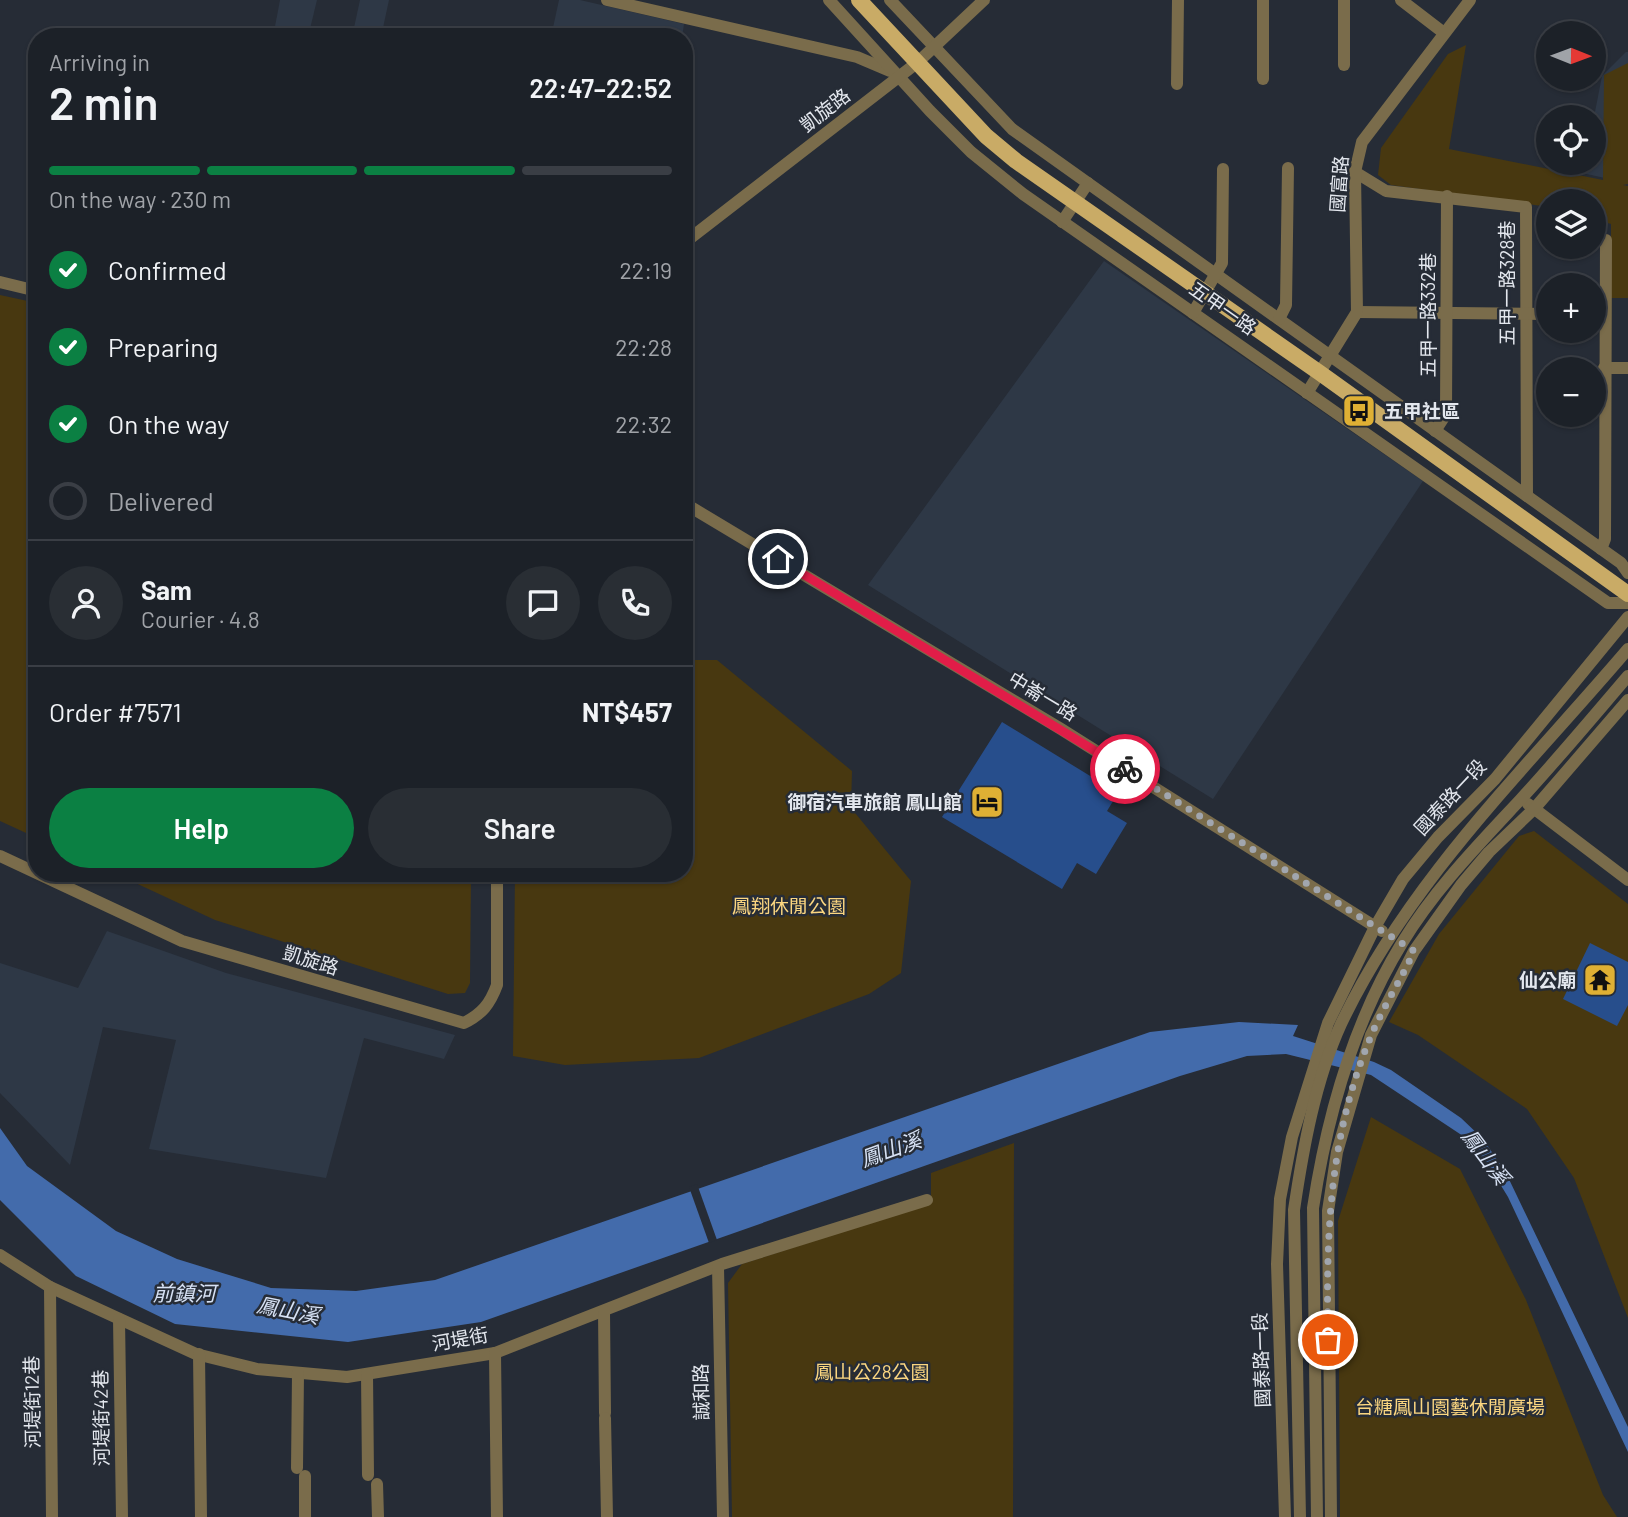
<!DOCTYPE html>
<html lang="en">
<head>
<meta charset="utf-8">
<style>
	body { margin:0; font-family:Barlow,"Noto Sans TC",sans-serif; background:#292e34; color:#f1f3f6; height:100vh; display:flex; flex-direction:column; font-size:26px; white-space:nowrap }
	* { box-sizing:border-box; margin:0 }
	p { font-size:23px; color:#a0a3a8 }
	.icon { flex:none; width:38px; height:38px; fill:none; stroke:currentColor; stroke-width:2; stroke-linecap:round; stroke-linejoin:round }
	.map { position:relative; flex:1; overflow:hidden }
	.drawer { position:absolute; left:28px; top:28px; width:665px; height:854px; display:flex; flex-direction:column; background:#1c2128; border-radius:28px; box-shadow:0 2px 5px #0004,0 0 0 2px #3a3e45 }
	.drawer>* { flex:none }
	.needle { width:46px; rotate:91deg }
	.tools { position:absolute; left:1536px; top:21px; display:grid; gap:14px }
	.tools a { display:grid; place-items:center; width:70px; height:70px; border-radius:50%; background:#1c2128; box-shadow:0 2px 5px #0004,0 0 0 2px #3a3e45; font-size:35px }
	.pin { position:absolute; display:grid; place-items:center; width:60px; height:60px; color:#fff; margin:-30px; border:4px solid #fff; border-radius:50%; box-shadow:0 2px 7px #0007 }
	.courier { position:absolute; display:grid; place-items:center; width:70px; height:70px; margin:-35px; border:5px solid #e11d48; border-radius:50%; background:#fff; color:#222; box-shadow:0 2px 9px #0007 }
	.summary em { font-style:normal; font-weight:600 }
	.summary div { display:flex; flex-direction:column-reverse }
	.summary { display:flex; align-items:center; justify-content:space-between; height:119px; padding:0 21px }
	h1 { font-size:46px; font-weight:600; line-height:52px }
	.bar { display:grid; grid-template-columns:repeat(4,1fr); gap:10px 7px; align-content:center; height:84px; padding:0 21px }
	.bar i { height:9px; border-radius:5px; background:#3a3e45 }
	.bar .active { background:#0b8043 }
	.bar p { grid-column:span 4 }
	.line { display:flex; align-items:center; gap:18px; padding:0 21px; border-top:2px solid #3a3e45 }
	.line div { flex:1 }
	.round { display:grid; place-items:center; flex:none; width:74px; height:74px; border-radius:37px; background:#292e34 }
	ol { padding:0 21px; list-style:none }
	li { display:flex; align-items:center; gap:21px; height:77px }
	li p { margin-inline-start:auto }
	li .icon { padding:7px; border-radius:50%; background:#0b8043; color:#fff; stroke-width:4 }
	li:last-child { color:#a0a3a8 }
	li i { width:38px; height:38px; border:4px solid #3a3e45; border-radius:50% }
	.button { display:flex; gap:14px; margin-top:auto; padding:14px 21px }
	.button a { flex:1; height:80px; border-radius:42px; background:#0b8043; color:#fff; font-size:28px; font-weight:600; line-height:80px; text-align:center }
	.button a+a { background:#292e34; color:#f1f3f6 }
	.map>svg:first-child { display:block }
	.built { fill:#2e3846 }
	.green { fill:#483810 }
	.water { fill:#436bab }
	.pier { fill:#262c36 }
	.building { fill:#274e8c }
	.lines { fill:none; stroke-linecap:round; stroke-linejoin:round }
	.minor { stroke:#7a6c4b; stroke-width:12 }
	.major { stroke:#c9ab66; stroke-width:16 }
	.done { stroke:#a1a6ae; stroke-width:7; stroke-dasharray:0 12.6 }
	.route { stroke:#e11d48; stroke-width:9 }
	.labels { text-anchor:middle; stroke-width:5; stroke-linejoin:round; paint-order:stroke }
	.street-label { font-size:19px; fill:#e3e7ee; stroke:#262c36 }
	.poi-label { font-size:19px; font-weight:bold; fill:#e3e7ee; stroke:#262c36; text-anchor:end }
	.park-label { font-size:19px; fill:#fbd680; stroke:#262c36 }
	.water-label { font-size:21px; font-style:italic; fill:#d7e2f5; stroke:#262c36 }
</style>
</head>
<body>
<div class="map">
<svg width="1628" height="1517" viewBox="0 0 1628 1517">
	<rect width="100%" height="100%" fill="#262c36"/>
	<g class="built">
		<path d="M 280,0 L 317,0 L 308,37 L 273,37 Z"/>
		<path d="M 360,0 L 389,0 L 381,37 L 352,37 Z"/>
		<path d="M 559,0 L 580,0 L 684,24 L 682,37 L 551,37 Z"/>
		<path d="M 1626,52 L 1628,52 L 1628,183 L 1582,173 L 1585,163 L 1594,163 L 1594,117 L 1602,76 Z"/>
		<path d="M 1104,261 L 1423,481 L 1213,799 L 868,585 Z"/>
		<path d="M 107,931 L 226,973 L 455,1035 L 444,1059 L 364,1038 L 326,1178 L 149,1149 L 176,1040 L 103,1027 L 70,1165 L 0,1093 L 0,963 L 78,988 Z"/>
	</g>
	<g class="green">
		<path d="M 1466,45 L 1449,149 L 1603,180 L 1604,75 L 1628,63 L 1628,184 L 1623,185 L 1628,186 L 1628,298 L 1611,298 L 1611,224 L 1594,219 L 1594,201 L 1549,201 L 1549,207 L 1391,185 L 1378,175 L 1381,148 L 1448,54 Z"/>
		<path d="M 0,295 L 37,303 L 37,838 L 0,821 Z"/>
		<path d="M 684,660 L 717,660 L 852,771 L 851,808 L 911,881 L 901,973 L 869,994 L 699,1058 L 565,1065 L 513,1056 L 515,873 L 684,873 Z"/>
		<path d="M 1534,831 L 1628,904 L 1628,1318 L 1574,1178 L 1527,1109 L 1418,1035 L 1389,1022 L 1439,934 L 1519,836 Z"/>
		<path d="M 114,873 L 471,873 L 470,983 L 465,993 L 448,994 L 215,920 Z"/>
		<path d="M 1371,1117 L 1460,1169 L 1526,1300 L 1603,1495 L 1617,1517 L 1340,1517 L 1338,1221 Z"/>
		<path d="M 1014,1143 L 1013,1517 L 732,1517 L 728,1283 L 742,1264 L 931,1203 L 931,1173 Z"/>
	</g>
	<path class="water" d="M 1239,1022 L 1298,1025 L 1293,1036 L 1374,1062 L 1391,1070 L 1461,1118 L 1483,1139 L 1506,1173 L 1628,1427 L 1628,1452 L 1508,1197 L 1486,1161 L 1460,1134 L 1371,1075 L 1286,1054 L 1247,1056 L 1180,1076 L 481,1322 L 348,1342 L 175,1324 L 76,1276 L 0,1200 L 0,1128 L 27,1166 L 116,1231 L 177,1259 L 271,1288 L 356,1291 L 435,1280 L 1150,1032 Z"/>
	<path class="pier" d="M 697,1184 L 717,1240 L 709,1243 L 689,1187 Z"/>
	<g class="building">
		<path d="M 1002,722 L 1118,793 L 1107,811 L 1127,823 L 1096,874 L 1077,863 L 1062,889 L 942,817 Z"/>
		<path d="M 1590,943 L 1628,962 L 1628,1005 L 1617,1026 L 1563,999 Z"/>
	</g>
	<g class="lines">
		<g class="minor">
			<path d="M 607,0 L 857,57 L 890,71"/>
			<path d="M 829,0 L 930,111 L 971,152 L 1023,194 L 1608,603 L 1628,603"/>
			<path d="M 890,0 L 1012,129 L 1621,563 L 1628,573"/>
			<path d="M 1344,0 L 1344,65"/>
			<path d="M 1401,0 L 1444,33"/>
			<path d="M 1263,79 L 1263,0"/>
			<path d="M 1177,84 L 1178,0"/>
			<path d="M 1355,172 L 1386,191 L 1526,207 L 1527,496"/>
			<path d="M 1062,222 L 1088,183"/>
			<path d="M 684,243 L 918,62 L 984,0"/>
			<path d="M 0,282 L 37,291"/>
			<path d="M 1357,312 L 1549,314"/>
			<path d="M 1193,313 L 1222,263 L 1223,169"/>
			<path d="M 1279,319 L 1286,305 L 1288,168"/>
			<path d="M 1604,368 L 1628,368"/>
			<path d="M 1307,393 L 1357,312 L 1355,172 L 1362,142 L 1470,0"/>
			<path d="M 1435,431 L 1446,414 L 1447,196"/>
			<path d="M 684,503 L 1061,729 L 1382,931"/>
			<path d="M 1601,549 L 1605,539 L 1606,240"/>
			<path d="M 1528,804 L 1628,880"/>
			<path d="M 0,856 L 182,941 L 464,1023 C 482,1014 490,1004 497,985 L 497,873"/>
			<path d="M 0,1255 L 50,1287 L 196,1354 L 257,1369 L 347,1377 L 495,1353 L 722,1264 L 927,1200"/>
			<path d="M 718,1267 L 723,1517"/>
			<path d="M 50,1287 L 52,1517"/>
			<path d="M 604,1311 L 605,1413"/>
			<path d="M 119,1319 L 122,1517"/>
			<path d="M 495,1353 L 497,1517"/>
			<path d="M 199,1354 L 201,1517"/>
			<path d="M 367,1374 L 368,1475"/>
			<path d="M 605,1418 L 607,1517"/>
			<path d="M 297,1468 L 298,1373"/>
			<path d="M 305,1476 L 305,1517"/>
			<path d="M 377,1484 L 378,1517"/>
			<path d="M 1285,1517 L 1277,1264 L 1280,1199 L 1292,1137 L 1328,1023 L 1375,927 L 1403,879 L 1438,837 L 1495,779 L 1628,617"/>
			<path d="M 1300,1517 L 1294,1210 C 1303,1149 1315,1081 1341,1024 C 1410,879 1525,770 1628,649"/>
			<path d="M 1317,1517 L 1313,1208 C 1327,1116 1353,1023 1402,943 C 1434,890 1478,845 1520,800 C 1557,760 1592,718 1628,676"/>
			<path d="M 1331,1517 L 1328,1211 L 1337,1152 L 1371,1035 L 1414,951 L 1461,885 L 1489,852 L 1534,809 L 1628,700"/>
		</g>
		<path class="major" d="M 859,0 L 986,136 L 1016,161 L 1320,373 L 1628,594"/>
	</g>
	<g class="lines">
		<path class="done" d="M 1125,769 L 1414,951 C 1401,980 1383,1007 1371,1036 C 1329,1136 1326,1234 1328,1340"/>
		<path class="route" d="M 778,559 L 1125,769"/>
	</g>
	<defs>
		<symbol id="bus-square" viewBox="-11 -11 22 22"><rect x="-9" y="-9" width="18" height="18" rx="4" fill="#dfb034" stroke="#262c36"/><path d="M-5-6H5V4H4V6H2V4H-2V6H-4V4H-5ZM-3.5-4V0h7V-4ZM-3.5 1.2v1.5H-2V1.2ZM2 1.2v1.5H3.5V1.2Z" fill="#111"/></symbol>
		<symbol id="hotel-square" viewBox="-11 -11 22 22"><rect x="-9" y="-9" width="18" height="18" rx="4" fill="#dfb034" stroke="#262c36"/><path d="M-6-4.5h1.5V1H6V5H4.5V3h-9V5H-6ZM-4 0a1.8 1.8 0 1 1 3.6 0ZM.5 0V-2.5h3Q6-2.5 6 0Z" fill="#111"/></symbol>
		<symbol id="temple-square" viewBox="-11 -11 22 22"><rect x="-9" y="-9" width="18" height="18" rx="4" fill="#dfb034" stroke="#262c36"/><path d="M0-6L5-2H3V0L6.5 2.5H4V6H1.5V3h-3V6H-4V2.5H-6.5L-3 0V-2H-5Z" fill="#111"/></symbol>
	</defs>
	<g fill-rule="evenodd">
		<use href="#bus-square" x="1340" y="392" width="38" height="38"/>
		<use href="#hotel-square" x="968" y="783" width="38" height="38"/>
		<use href="#temple-square" x="1581" y="961" width="38" height="38"/>
	</g>
	<g class="labels">
		<g class="street-label">
			<text transform="translate(825 110) rotate(-38)" y="7">凱旋路</text>
			<text transform="translate(1339 184) rotate(-86)" y="7">國富路</text>
			<text transform="translate(1507 283) rotate(-90)" y="7">五甲一路328巷</text>
			<text transform="translate(1223 308) rotate(35)" y="7">五甲一路</text>
			<text transform="translate(1428 315) rotate(-90)" y="7">五甲一路332巷</text>
			<text transform="translate(1043 696) rotate(31)" y="7">中崙一路</text>
			<text transform="translate(1450 797) rotate(-47)" y="7">國泰路一段</text>
			<text transform="translate(311 960) rotate(17)" y="7">凱旋路</text>
			<text transform="translate(460 1339) rotate(-10)" y="7">河堤街</text>
			<text transform="translate(1261 1360) rotate(-92)" y="7">國泰路一段</text>
			<text transform="translate(701 1392) rotate(-91)" y="7">誠和路</text>
			<text transform="translate(32 1402) rotate(-91)" y="7">河堤街12巷</text>
			<text transform="translate(101 1418) rotate(-91)" y="7">河堤街42巷</text>
		</g>
		<g class="poi-label">
			<text x="1384" y="418" text-anchor="start">五甲社區</text>
			<text x="962" y="809">御宿汽車旅館 鳳山館</text>
			<text x="1576" y="987">仙公廟</text>
		</g>
		<g class="park-label">
			<text x="789" y="913">鳳翔休閒公園</text>
			<text x="872" y="1379">鳳山公28公園</text>
			<text x="1450" y="1414">台糖鳳山園藝休閒廣場</text>
		</g>
		<g class="water-label">
			<text transform="translate(891 1150) rotate(-20)" y="7">鳳山溪</text>
			<text transform="translate(1485 1157) rotate(53)" y="7">鳳山溪</text>
			<text x="184" y="1301">前鎮河</text>
			<text transform="translate(288 1311) rotate(11)" y="7">鳳山溪</text>
		</g>
	</g>
</svg>
<div class="tools">
<a><svg class="needle" viewBox="-14 -14 28 28"><path d="M0-13l5 13h-10z" fill="#e53935"/><path d="M0 13l5-13h-10z" fill="#a0a3a8"/></svg></a>
<a><svg class="icon" aria-label="locate" viewBox="0 0 24 24"><circle cx="12" cy="12" r="6"/><path d="M12 2v4M12 18v4M2 12h4M18 12h4"/></svg></a>
<a><svg class="icon" aria-label="layers" viewBox="0 0 24 24"><path d="M12 4l9 5-9 5-9-5zM3 14l9 5 9-5"/></svg></a>
<a>+</a>
<a>−</a>
</div>
<div class="pin" style="left:1328px;top:1340px;background:#ea580c"><svg class="icon" aria-label="bag" viewBox="0 0 24 24"><path d="M5 8h14l-1 12H6zM9 8a3 3 0 0 1 6 0"/></svg></div>
<div class="pin" style="left:778px;top:559px;background:#1f2937"><svg class="icon" aria-label="home" viewBox="0 0 24 24"><path d="M3 11l9-7 9 7M6 9v11h12V9"/></svg></div>
<div class="courier" style="left:1125px;top:769px"><svg class="icon" aria-label="bike" viewBox="0 0 24 24"><circle cx="6" cy="16" r="4"/><circle cx="18" cy="16" r="4"/><path d="M6 16l4-8h5l3 8M10 8l3 8H6M13 5h3"/></svg></div>
<section class="drawer">
<div class="summary"><div><h1>2 min</h1><p>Arriving in</p></div><em>22:47–22:52</em></div>
<div class="bar"><i class="active"></i><i class="active"></i><i class="active"></i><i></i><p>On the way · 230 m</p></div>
<ol>
<li><svg class="icon" aria-label="check" viewBox="0 0 24 24"><path d="M5 12l5 5 9-10"/></svg>Confirmed<p>22:19</p></li>
<li><svg class="icon" aria-label="check" viewBox="0 0 24 24"><path d="M5 12l5 5 9-10"/></svg>Preparing<p>22:28</p></li>
<li><svg class="icon" aria-label="check" viewBox="0 0 24 24"><path d="M5 12l5 5 9-10"/></svg>On the way<p>22:32</p></li>
<li><i></i>Delivered</li>
</ol>
<div class="line" style="height:126px"><a class="round"><svg class="icon" aria-label="person" viewBox="0 0 24 24"><circle cx="12" cy="8" r="4"/><path d="M4 21q1-7 8-7t8 7"/></svg></a><div><b>Sam</b><p>Courier · 4.8</p></div><a class="round"><svg class="icon" aria-label="chat" viewBox="0 0 24 24"><path d="M4 5h16v11H9l-5 4z"/></svg></a><a class="round"><svg class="icon" aria-label="phone" viewBox="0 0 24 24"><path d="M5 4h4l2 5-3 2q2 4 5 5l2-3 5 2v4C11 20 4 13 5 4z"/></svg></a></div>
<div class="line" style="height:91px"><div>Order #7571</div><b>NT$457</b></div>
<div class="button"><a>Help</a><a>Share</a></div>
</section>
</div>
</body>
</html>
